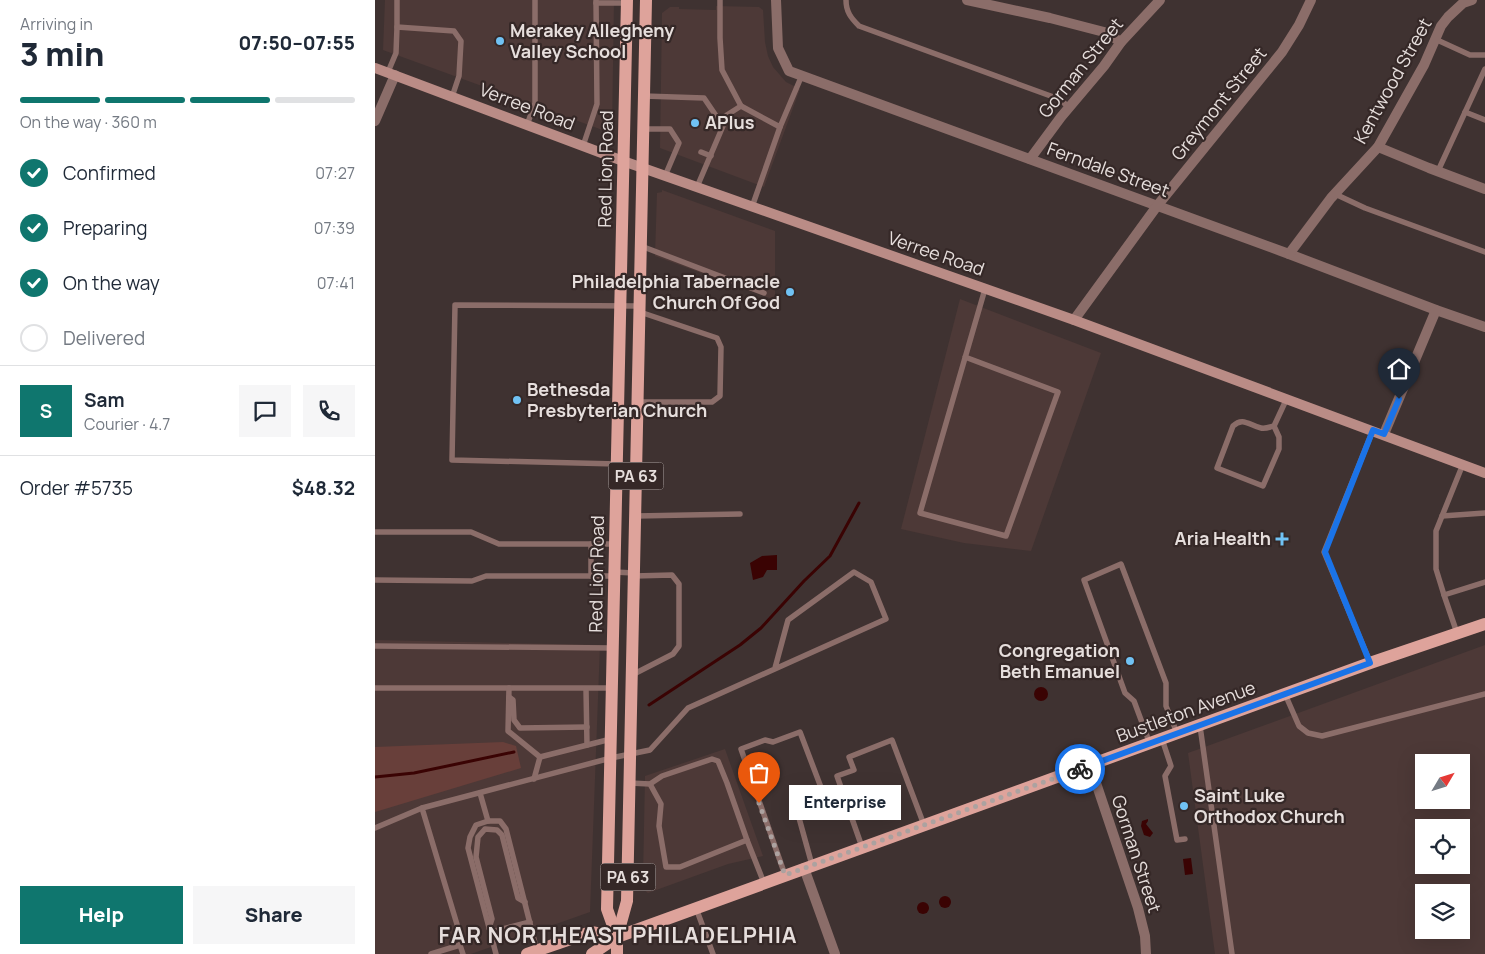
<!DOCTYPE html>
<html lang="en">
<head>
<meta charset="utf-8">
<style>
	body { margin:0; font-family:Manrope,sans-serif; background:#f6f6f7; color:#1f2937; height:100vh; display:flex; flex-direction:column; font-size:19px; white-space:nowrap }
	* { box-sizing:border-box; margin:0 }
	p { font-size:16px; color:#747a83 }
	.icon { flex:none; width:28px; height:28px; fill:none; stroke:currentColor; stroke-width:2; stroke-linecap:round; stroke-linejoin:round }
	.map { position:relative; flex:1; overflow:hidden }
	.details { display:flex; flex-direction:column; background:#fff; width:375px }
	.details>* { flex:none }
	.needle { width:32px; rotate:52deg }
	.buttons { position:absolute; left:1040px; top:754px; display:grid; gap:10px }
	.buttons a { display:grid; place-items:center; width:55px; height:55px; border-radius:0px; background:#fff; box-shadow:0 5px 20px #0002; font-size:25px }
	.pin { position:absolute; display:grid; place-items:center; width:42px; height:42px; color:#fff; margin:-51px -21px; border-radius:50% 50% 50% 0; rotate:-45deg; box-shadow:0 0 5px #0007 }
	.pin .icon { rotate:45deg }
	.courier { position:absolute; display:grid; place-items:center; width:50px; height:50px; margin:-25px; border:4px solid #1a73e8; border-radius:50%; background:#fff; color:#222; box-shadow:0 1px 6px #0007 }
	.bubble { position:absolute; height:35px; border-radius:0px; background:#fff; box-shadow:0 5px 20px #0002; font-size:16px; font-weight:800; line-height:35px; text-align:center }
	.headline em { font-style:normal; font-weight:800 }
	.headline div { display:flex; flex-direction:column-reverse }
	.headline { display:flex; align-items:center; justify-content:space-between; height:85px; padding:0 20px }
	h1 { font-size:32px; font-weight:800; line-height:38px }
	.bar { display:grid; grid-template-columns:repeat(4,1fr); gap:8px 5px; align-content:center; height:60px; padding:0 20px }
	.bar i { height:6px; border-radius:4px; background:#e0e1e3 }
	.bar .on { background:#0f766e }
	.bar p { grid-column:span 4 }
	.line { display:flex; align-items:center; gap:12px; padding:0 20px; border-top:1px solid #e0e1e3 }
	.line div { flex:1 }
	.round { display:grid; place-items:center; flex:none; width:52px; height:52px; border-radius:0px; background:#f6f6f7 }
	ol { padding:0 20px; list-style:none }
	li { display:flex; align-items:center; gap:15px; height:55px }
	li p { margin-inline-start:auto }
	li .icon { padding:5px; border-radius:50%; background:#0f766e; color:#fff; stroke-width:4 }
	li:last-child { color:#747a83 }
	li i { width:28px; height:28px; border:2px solid #e0e1e3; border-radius:50% }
	.action { display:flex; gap:10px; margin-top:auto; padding:10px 20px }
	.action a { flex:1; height:58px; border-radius:0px; background:#0f766e; color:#fff; font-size:20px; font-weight:800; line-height:58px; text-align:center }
	.action a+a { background:#f6f6f7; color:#1f2937 }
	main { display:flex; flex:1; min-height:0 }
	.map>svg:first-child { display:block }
	.built { fill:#4d3937; fill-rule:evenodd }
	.green { fill:#683f3a }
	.water { fill:#3a0303 }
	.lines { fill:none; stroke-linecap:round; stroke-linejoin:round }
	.stream { stroke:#3a0303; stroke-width:3 }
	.lane { stroke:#8b6d69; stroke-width:5.5 }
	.street { stroke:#8b6d69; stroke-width:10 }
	.secondary { stroke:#ba8c86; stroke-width:10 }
	.primary { stroke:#dea39b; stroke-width:12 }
	.done { stroke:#aca2a0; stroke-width:5; stroke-dasharray:0 9 }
	.route { stroke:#1a73e8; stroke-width:6 }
	.poi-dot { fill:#70c2f4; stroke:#352827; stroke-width:2 }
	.labels { text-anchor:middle; stroke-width:4.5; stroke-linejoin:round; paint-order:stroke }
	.shield { fill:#352827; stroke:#b1a7a6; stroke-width:1 }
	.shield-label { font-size:16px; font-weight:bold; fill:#e6dedc }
	.poi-label { font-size:18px; font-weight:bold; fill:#e6dedc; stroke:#352827; text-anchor:start }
	.street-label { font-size:18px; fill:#e6dedc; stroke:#352827 }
	.district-label { font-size:22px; font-weight:bold; letter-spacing:1px; fill:#e6dedc; stroke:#352827 }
</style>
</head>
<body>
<main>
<section class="details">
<div class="headline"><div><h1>3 min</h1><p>Arriving in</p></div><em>07:50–07:55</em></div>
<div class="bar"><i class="on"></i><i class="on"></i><i class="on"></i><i></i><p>On the way · 360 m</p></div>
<ol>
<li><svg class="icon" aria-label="check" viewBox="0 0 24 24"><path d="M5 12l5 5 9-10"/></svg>Confirmed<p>07:27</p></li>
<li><svg class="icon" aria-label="check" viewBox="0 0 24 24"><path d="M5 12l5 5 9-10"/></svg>Preparing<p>07:39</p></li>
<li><svg class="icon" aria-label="check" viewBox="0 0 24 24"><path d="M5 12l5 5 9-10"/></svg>On the way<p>07:41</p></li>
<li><i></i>Delivered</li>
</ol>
<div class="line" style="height:90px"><b class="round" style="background:#0f766e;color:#fff">S</b><div><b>Sam</b><p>Courier · 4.7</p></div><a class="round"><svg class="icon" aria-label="chat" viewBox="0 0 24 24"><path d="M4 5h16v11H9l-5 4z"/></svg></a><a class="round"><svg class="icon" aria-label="phone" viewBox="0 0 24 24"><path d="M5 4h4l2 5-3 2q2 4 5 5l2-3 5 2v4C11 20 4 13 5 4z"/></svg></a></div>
<div class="line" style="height:65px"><div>Order #5735</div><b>$48.32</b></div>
<div class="action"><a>Help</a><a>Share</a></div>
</section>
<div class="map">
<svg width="1110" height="954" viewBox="0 0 1110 954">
	<rect width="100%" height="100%" fill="#3f3231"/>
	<g class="built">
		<path d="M 10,0 L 239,0 L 237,131 L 233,132 L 8,50 Z"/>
		<path d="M 341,6 L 384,7 L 388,10 L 390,42 L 393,56 L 398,67 L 411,82 L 425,89 L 389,187 L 285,148 L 287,13 L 295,7 L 304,7 L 304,9 L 340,10 L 341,10 Z"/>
		<path d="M 287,190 L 400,231 L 400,300 L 280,256 L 282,193 L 287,192 Z"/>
		<path d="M 585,299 L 726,353 L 656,551 L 589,543 L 526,529 Z"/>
		<path d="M 0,640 L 225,645 L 215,912 L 96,954 L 0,954 Z"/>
		<path d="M 1110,645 L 1110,954 L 840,954 L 813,753 ZM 1049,762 L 1086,762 L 1086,800 L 1049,800 ZM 1049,828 L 1086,828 L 1086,865 L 1049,865 ZM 1049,892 L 1086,892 L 1086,930 L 1049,930 Z"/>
		<path d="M 350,749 L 388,856 L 353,864 L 273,893 L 268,889 L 268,878 L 270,776 Z"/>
	</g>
	<path class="green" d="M 128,742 L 141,746 L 146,768 L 0,812 L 0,747 Z"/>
	<g class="water">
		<path d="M 402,555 L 402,570 L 392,570 L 388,577 L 378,580 L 375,563 L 387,556 Z"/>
		<circle cx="666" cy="694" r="7"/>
		<path d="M 773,819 L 773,821 L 771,824 L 778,833 L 775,837 L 769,835 L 766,826 L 767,821 Z"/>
		<path d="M 816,858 L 818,874 L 810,875 L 808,859 Z"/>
		<circle cx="570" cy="902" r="6"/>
		<circle cx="548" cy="908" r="6"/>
	</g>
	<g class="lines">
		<g class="stream">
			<path d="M 274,705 L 365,645 L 386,628 L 429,581 L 455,556 L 484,503"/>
			<path d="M 0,777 L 39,773 L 139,752"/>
		</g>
		<g class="lane">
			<path d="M 345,0 L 345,38 L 347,70 L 366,106"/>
			<path d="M 471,0 C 471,12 476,18 484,26 L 684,99 L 694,107"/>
			<path d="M 221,3 L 252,3"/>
			<path d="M 22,27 L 22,0"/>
			<path d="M 1060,39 L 1095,55 L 1110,55"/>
			<path d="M 13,72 L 21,53 L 22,27 L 79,31 L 86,41 L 84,76 L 77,97"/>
			<path d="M 269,96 L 329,98 L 348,126 L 322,187"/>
			<path d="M 1090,112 L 1110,120"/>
			<path d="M 344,120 L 366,106 L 405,127 L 427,75"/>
			<path d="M 152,125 L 160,103 L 160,0"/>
			<path d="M 269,129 L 295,129 L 304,143 L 290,176"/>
			<path d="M 208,146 L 222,104 L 221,0"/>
			<path d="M 326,152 L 336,156"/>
			<path d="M 1063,171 L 1110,69"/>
			<path d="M 960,194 L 990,208 L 1110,252"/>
			<path d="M 377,207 L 405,127"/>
			<path d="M 266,246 L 389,293"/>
			<path d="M 590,357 L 683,392 L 631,536 L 545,513 L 610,289"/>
			<path d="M 263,402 L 337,402 L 345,396 L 346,347 L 342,338 L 265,312"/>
			<path d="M 899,426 C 895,427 890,429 886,428 C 875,426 868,416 858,426 L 842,468 L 888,486 L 904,449 L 904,437 L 899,426 L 912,398"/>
			<path d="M 242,464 L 77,460 L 80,305 L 265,306"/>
			<path d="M 1088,464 L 1061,531 L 1061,569 L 1069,595 L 1110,582"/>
			<path d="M 261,516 L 365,514"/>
			<path d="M 1067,516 L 1110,513"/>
			<path d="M 0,532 L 96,532 L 124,544 L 240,544"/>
			<path d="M 239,572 L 259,573"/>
			<path d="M 216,576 L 216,544"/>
			<path d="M 0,580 L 97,581 L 111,576 L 239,576"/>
			<path d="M 1069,595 L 1082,633"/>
			<path d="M 0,646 L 238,648"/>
			<path d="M 995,662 L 949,552 L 998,430"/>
			<path d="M 257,675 L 298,654 L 304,646 L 304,584 L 297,575 L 259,576"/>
			<path d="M 0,688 L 237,688"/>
			<path d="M 134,688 L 133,731 L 165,757 L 236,739"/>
			<path d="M 211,689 L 212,745"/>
			<path d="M 910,694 L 924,726 L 933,733 L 947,736 L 1110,694"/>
			<path d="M 134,697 L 138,700 L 139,720 L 145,728 L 212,727"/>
			<path d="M 825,726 L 857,954"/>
			<path d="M 787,739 L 796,766 L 790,776 L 802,840 L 810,839"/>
			<path d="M 775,744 L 759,701 L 750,693 L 709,580 L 746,564 L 791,683 L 791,706 L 802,733"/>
			<path d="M 159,779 L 165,757"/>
			<path d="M 255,783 L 275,784 L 286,804 L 284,826 L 291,867 L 305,867 L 372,840 L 389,883"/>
			<path d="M 275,784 L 287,776 L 337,759 L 343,761 L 352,783 L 372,840"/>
			<path d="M 105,793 L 113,821"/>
			<path d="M 0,828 L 47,808"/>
			<path d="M 487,847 L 462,776 L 479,770 L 474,757 L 517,740 L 549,825"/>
			<path d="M 410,875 L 366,749 L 390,740 L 398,742 L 425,732 L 447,790 L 421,807 L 437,865"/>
			<path d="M 321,908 L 338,954"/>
			<path d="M 114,928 L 117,919 L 101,857 L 103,837 L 110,829 L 122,830 L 127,835 L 143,898 L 150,902"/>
			<path d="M 116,932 L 155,922"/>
			<path d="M 56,954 L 85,945"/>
			<path d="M 88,954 L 85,945 L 87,941 L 47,808 L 236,758 L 275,750 L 313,708 L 511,619 L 496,582 L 479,572 L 413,620 L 400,668"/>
			<path d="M 121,954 L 93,848 L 95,837 L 101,825 L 113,821 L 125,821 L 131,829 L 162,951"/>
		</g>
		<g class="street">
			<path d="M 401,0 L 403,48 L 414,71 L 914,254 L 1061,310 L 1110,327"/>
			<path d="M 592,0 L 675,18 L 729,32 L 746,42"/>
			<path d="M 0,121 L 20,75"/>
			<path d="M 1003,147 L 1054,168 L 1110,189"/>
			<path d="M 655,159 L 686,117 L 729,66 L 746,42 L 785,0"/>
			<path d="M 914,254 L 956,198 L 1003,147 L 1049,65 L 1066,26 L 1073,17 L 1088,3 L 1097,0"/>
			<path d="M 699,320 L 782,206 L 907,52 L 924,25 L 936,0"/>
			<path d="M 1009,434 L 1061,310"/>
			<path d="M 715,765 L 763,908 L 770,936 L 771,954"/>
			<path d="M 429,868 L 460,954"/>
		</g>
		<path class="secondary" d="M 0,68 L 248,161 L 699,320 L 1110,473"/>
		<g class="primary">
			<path d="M 242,937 L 232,909 L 252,0"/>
			<path d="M 152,954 L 216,932 L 242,937"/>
			<path d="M 217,954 L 242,937 L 995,663 L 1110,624"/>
			<path d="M 242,954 L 242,937 L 252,901 L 271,0"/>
		</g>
	</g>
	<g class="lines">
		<path class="done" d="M 384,803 L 410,875 L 705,769"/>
		<path class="route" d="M 705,769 L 995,663 L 950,552 L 998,430 L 1009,434 L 1024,399"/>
	</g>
	<g class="poi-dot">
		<circle cx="125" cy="41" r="5"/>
		<circle cx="320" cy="123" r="5"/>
		<circle cx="415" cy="292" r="5"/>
		<circle cx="142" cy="400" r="5"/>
		<path d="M904.5 531.5h5v5h5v5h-5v5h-5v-5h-5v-5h5z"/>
		<circle cx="755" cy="661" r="5"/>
		<circle cx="809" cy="806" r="5"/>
	</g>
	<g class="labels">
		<g class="shield">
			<rect x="233.5" y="462.5" width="55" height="27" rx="4"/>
			<rect x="225.5" y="863.5" width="55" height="27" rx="4"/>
		</g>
		<g class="shield-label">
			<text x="261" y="482">PA 63</text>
			<text x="253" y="883">PA 63</text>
		</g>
		<g class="poi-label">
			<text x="135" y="37">Merakey Allegheny<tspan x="135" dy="21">Valley School</tspan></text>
			<text x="330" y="129">APlus</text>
			<text x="405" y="288" text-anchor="end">Philadelphia Tabernacle<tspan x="405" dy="21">Church Of God</tspan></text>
			<text x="152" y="396">Bethesda<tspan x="152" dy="21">Presbyterian Church</tspan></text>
			<text x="896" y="545" text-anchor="end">Aria Health</text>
			<text x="745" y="657" text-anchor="end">Congregation<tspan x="745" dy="21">Beth Emanuel</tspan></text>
			<text x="819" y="802">Saint Luke<tspan x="819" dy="21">Orthodox Church</tspan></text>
		</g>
		<g class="street-label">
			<text transform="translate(706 68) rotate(-51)" y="6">Gorman Street</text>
			<text transform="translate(1018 81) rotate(-61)" y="6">Kentwood Street</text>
			<text transform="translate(844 104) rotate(-51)" y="6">Greymont Street</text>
			<text transform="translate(152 107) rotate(21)" y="6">Verree Road</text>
			<text transform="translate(231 169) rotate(-89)" y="6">Red Lion Road</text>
			<text transform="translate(733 170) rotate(20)" y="6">Ferndale Street</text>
			<text transform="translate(561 254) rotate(19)" y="6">Verree Road</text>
			<text transform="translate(222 574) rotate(-89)" y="6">Red Lion Road</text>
			<text transform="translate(811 712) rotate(-20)" y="6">Bustleton Avenue</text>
			<text transform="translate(761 854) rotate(72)" y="6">Gorman Street</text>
		</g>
		<g class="district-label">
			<text x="243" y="943">FAR NORTHEAST PHILADELPHIA</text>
		</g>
	</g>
</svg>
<div class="buttons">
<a><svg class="needle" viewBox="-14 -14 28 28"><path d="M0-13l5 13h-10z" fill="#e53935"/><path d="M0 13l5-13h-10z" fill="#747a83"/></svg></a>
<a><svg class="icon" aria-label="locate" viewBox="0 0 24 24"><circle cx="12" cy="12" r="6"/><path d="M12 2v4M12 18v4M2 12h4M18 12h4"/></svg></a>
<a><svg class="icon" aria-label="layers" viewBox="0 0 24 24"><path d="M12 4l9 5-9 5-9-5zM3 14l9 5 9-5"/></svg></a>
</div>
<div class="pin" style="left:384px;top:803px;background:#ea580c"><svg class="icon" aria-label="bag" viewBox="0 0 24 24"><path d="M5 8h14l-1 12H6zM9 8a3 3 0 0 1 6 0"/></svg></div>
<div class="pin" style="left:1024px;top:399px;background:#1f2937"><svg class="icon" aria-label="home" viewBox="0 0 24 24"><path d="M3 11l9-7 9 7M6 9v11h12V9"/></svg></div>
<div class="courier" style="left:705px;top:769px"><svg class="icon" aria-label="bike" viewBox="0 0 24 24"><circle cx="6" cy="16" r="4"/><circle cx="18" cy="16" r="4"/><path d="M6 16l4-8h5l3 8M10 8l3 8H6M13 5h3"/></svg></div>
<div class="bubble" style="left:414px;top:785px;width:112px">Enterprise</div>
</div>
</main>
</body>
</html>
